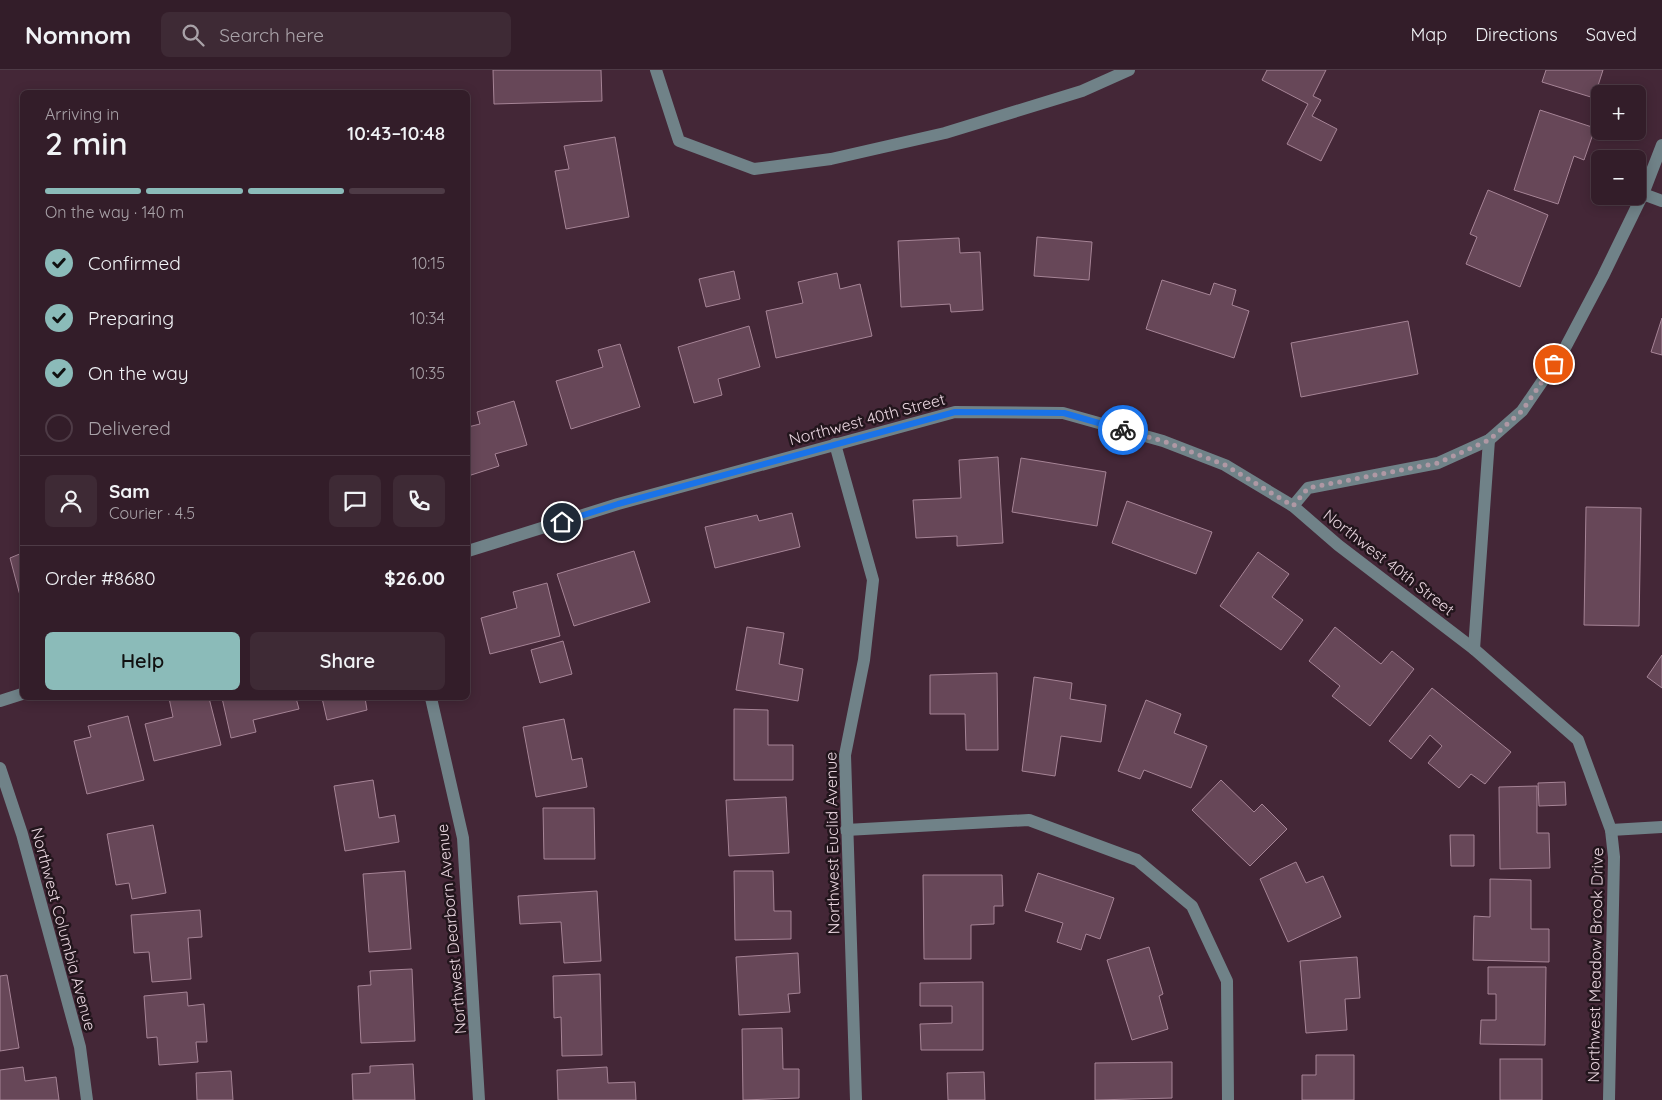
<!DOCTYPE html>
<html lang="en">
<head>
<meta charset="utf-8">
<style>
	body { margin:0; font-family:Quicksand,sans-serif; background:#3e2a35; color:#f1f3f6; height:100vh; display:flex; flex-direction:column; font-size:19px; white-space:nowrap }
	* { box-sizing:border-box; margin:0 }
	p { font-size:16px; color:#a9a2a8 }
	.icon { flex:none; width:28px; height:28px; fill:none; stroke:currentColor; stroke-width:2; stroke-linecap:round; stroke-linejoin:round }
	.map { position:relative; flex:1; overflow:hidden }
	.side { position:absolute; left:20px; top:20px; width:450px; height:610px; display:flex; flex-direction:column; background:#331d29; border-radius:8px; box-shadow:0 2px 12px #0003,0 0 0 1px #4e3b46 }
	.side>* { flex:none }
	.controls { position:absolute; left:1591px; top:15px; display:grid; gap:10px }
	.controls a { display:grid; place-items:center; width:55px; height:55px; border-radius:8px; background:#331d29; box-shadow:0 2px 12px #0003,0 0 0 1px #4e3b46; font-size:25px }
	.pin { position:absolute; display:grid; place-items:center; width:42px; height:42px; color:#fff; margin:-21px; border:2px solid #fff; border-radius:50%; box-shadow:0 1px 5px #0007 }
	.courier { position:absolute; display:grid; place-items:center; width:50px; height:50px; margin:-25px; border:4px solid #1a73e8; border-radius:50%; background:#fff; color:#222; box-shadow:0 1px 6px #0007 }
	.summary em { font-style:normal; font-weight:600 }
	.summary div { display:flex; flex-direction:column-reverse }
	.summary { display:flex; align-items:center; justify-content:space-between; height:85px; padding:0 25px }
	h1 { font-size:32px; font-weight:600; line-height:38px }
	.bar { display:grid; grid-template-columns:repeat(4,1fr); gap:8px 5px; align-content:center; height:60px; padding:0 25px }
	.bar i { height:6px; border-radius:4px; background:#4e3b46 }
	.bar .current { background:#8bbbb9 }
	.bar p { grid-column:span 4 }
	.line { display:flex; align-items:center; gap:12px; padding:0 25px; border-top:1px solid #4e3b46 }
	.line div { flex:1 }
	.round { display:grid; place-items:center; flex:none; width:52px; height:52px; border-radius:8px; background:#3e2a35 }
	ol { padding:0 25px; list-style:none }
	li { display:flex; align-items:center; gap:15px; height:55px }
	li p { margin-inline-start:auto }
	li .icon { padding:5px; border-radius:50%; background:#8bbbb9; color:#111; stroke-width:4 }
	li:last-child { color:#a9a2a8 }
	li i { width:28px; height:28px; border:2px solid #4e3b46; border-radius:50% }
	.cta { display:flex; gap:10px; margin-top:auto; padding:10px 25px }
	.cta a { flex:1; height:58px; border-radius:8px; background:#8bbbb9; color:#111; font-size:20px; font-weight:600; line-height:58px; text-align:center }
	.cta a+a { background:#3e2a35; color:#f1f3f6 }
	header { display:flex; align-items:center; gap:30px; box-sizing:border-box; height:70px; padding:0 25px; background:#331d29; border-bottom:1px solid #4e3b46 }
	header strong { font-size:24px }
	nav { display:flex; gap:28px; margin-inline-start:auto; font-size:18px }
	.search { width:350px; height:45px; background:#3e2a35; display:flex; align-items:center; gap:12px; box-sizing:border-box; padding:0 18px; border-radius:8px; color:#a9a2a8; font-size:19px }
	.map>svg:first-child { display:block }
	.building { fill:#674758; stroke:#a68496 }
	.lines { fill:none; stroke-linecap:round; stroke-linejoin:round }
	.minor { stroke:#708288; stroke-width:12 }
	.done { stroke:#af98a4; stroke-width:5; stroke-dasharray:0 9 }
	.route { stroke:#1a73e8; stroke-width:6 }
	.labels { text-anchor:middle; stroke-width:5; stroke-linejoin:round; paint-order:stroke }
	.street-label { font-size:16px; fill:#e9d5df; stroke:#22151c }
</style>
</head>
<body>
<header>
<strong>Nomnom</strong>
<div class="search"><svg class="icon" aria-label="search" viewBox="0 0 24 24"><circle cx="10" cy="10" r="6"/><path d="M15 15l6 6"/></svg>Search here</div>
<nav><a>Map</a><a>Directions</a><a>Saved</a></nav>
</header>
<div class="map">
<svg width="1662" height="1030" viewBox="0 0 1662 1030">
	<rect width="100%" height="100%" fill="#442737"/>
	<g class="building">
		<path d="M 493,0 L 601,0 L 602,31 L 494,34 Z"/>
		<path d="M 1267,0 L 1326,0 L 1313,26 L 1321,30 L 1312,46 L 1337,59 L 1321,91 L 1287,74 L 1308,34 L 1262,10 Z"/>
		<path d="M 1546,0 L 1603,0 L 1594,28 L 1542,12 Z"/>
		<path d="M 1540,40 L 1595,58 L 1584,90 L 1574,86 L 1558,134 L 1514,120 Z"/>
		<path d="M 615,67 L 629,147 L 566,159 L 555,101 L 569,99 L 564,76 Z"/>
		<path d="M 1488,120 L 1548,145 L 1520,217 L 1466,194 L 1477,167 L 1470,164 Z"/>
		<path d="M 1037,167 L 1092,172 L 1089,210 L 1034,206 Z"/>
		<path d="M 959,168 L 960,183 L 980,182 L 983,240 L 951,242 L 950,234 L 901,237 L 898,171 Z"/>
		<path d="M 734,201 L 740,229 L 706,237 L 699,209 Z"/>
		<path d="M 837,203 L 840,219 L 860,214 L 872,266 L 776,288 L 766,241 L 803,233 L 798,212 Z"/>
		<path d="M 1162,210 L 1210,225 L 1214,213 L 1236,220 L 1232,235 L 1249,241 L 1234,288 L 1146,259 Z"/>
		<path d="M 1662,248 L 1662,285 L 1651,282 Z"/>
		<path d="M 1408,251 L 1418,304 L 1301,327 L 1291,273 Z"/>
		<path d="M 749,256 L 760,297 L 718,309 L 722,325 L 694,333 L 678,277 Z"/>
		<path d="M 620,274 L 640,337 L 571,359 L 556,311 L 603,297 L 598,280 Z"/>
		<path d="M 514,331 L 527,375 L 495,384 L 499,396 L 468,406 L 468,357 L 480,354 L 477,342 Z"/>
		<path d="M 998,387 L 1003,473 L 957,476 L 957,466 L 916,468 L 913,430 L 961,428 L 959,390 Z"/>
		<path d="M 1021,388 L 1106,402 L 1097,456 L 1012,442 Z"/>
		<path d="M 1127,431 L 1212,462 L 1196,504 L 1112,473 Z"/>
		<path d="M 1586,437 L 1641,438 L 1639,556 L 1584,555 Z"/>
		<path d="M 792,443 L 800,477 L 715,498 L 705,457 L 757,445 L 759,451 Z"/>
		<path d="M 634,481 L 650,532 L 574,556 L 557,504 Z"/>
		<path d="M 1258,482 L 1289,504 L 1272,527 L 1303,550 L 1281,580 L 1220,536 Z"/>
		<path d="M 22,483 L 22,533 L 10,488 Z"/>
		<path d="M 547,513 L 560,566 L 490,584 L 481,548 L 517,538 L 513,522 Z"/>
		<path d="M 747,557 L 784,563 L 779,594 L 803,599 L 798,631 L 736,620 Z"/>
		<path d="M 1335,557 L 1381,594 L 1392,581 L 1414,599 L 1370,656 L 1332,626 L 1340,616 L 1309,591 Z"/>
		<path d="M 563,571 L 572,604 L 540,613 L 531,580 Z"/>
		<path d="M 1662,585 L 1662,618 L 1647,607 Z"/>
		<path d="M 997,603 L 998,680 L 966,680 L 965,644 L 930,644 L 930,605 Z"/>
		<path d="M 1034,607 L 1072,613 L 1070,629 L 1106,635 L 1101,672 L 1061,666 L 1055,706 L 1022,701 Z"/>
		<path d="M 1432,618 L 1511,682 L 1485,714 L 1471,704 L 1459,718 L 1428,693 L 1442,676 L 1430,665 L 1411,689 L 1389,671 Z"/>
		<path d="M 169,628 L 209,628 L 221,675 L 154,691 L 145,654 L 173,647 Z"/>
		<path d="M 222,628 L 296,628 L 299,639 L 253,650 L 256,662 L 231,668 Z"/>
		<path d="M 322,628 L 365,628 L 367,640 L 327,650 Z"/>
		<path d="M 1146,630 L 1181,644 L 1174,663 L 1207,676 L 1191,718 L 1144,700 L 1140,709 L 1118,701 Z"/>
		<path d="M 734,639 L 768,640 L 768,675 L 793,675 L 793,710 L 734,710 Z"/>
		<path d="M 128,646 L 144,710 L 87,724 L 74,671 L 91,667 L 88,656 Z"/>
		<path d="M 564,649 L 572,690 L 582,688 L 587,717 L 536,727 L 523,657 Z"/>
		<path d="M 373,710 L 379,748 L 395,745 L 399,772 L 345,781 L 334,716 Z"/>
		<path d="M 1221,710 L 1254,742 L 1262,734 L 1287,759 L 1250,796 L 1192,740 Z"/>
		<path d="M 1565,712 L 1566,735 L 1539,736 L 1538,713 Z"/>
		<path d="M 1537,716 L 1537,763 L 1549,763 L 1550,798 L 1500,799 L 1499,717 Z"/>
		<path d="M 786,727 L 789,783 L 729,786 L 726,730 Z"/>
		<path d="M 543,738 L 594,738 L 595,789 L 544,789 Z"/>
		<path d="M 153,755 L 166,823 L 132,829 L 129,813 L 116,815 L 107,764 Z"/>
		<path d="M 1450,765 L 1474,765 L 1474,796 L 1451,796 Z"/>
		<path d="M 1296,792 L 1306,813 L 1323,806 L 1341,847 L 1288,872 L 1260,809 Z"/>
		<path d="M 405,801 L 411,879 L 369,882 L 363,804 Z"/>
		<path d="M 734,801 L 773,801 L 774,841 L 791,841 L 791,869 L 735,870 Z"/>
		<path d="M 1038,803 L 1114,828 L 1100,869 L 1086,864 L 1081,880 L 1057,872 L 1063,853 L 1025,841 Z"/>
		<path d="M 923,805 L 1002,805 L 1003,836 L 994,836 L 994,854 L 971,855 L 971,889 L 924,889 Z"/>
		<path d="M 1490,809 L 1531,810 L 1531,859 L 1549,859 L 1549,892 L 1473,890 L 1474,846 L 1490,847 Z"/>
		<path d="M 597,821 L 601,891 L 564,893 L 561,852 L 520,854 L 518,826 Z"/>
		<path d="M 200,840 L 202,867 L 188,868 L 191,909 L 152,912 L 149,882 L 134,883 L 131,845 Z"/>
		<path d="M 1149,877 L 1163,924 L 1159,926 L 1168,959 L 1132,970 L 1107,890 Z"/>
		<path d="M 798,883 L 800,923 L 788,924 L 790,942 L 739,945 L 736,887 Z"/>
		<path d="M 1357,887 L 1360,928 L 1345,929 L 1347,960 L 1306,963 L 1300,891 Z"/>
		<path d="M 1488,897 L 1546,897 L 1545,975 L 1480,974 L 1481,950 L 1496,950 L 1496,924 L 1488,924 Z"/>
		<path d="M 412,899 L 415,971 L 361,973 L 358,916 L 371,915 L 370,901 Z"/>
		<path d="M 600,904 L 602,985 L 562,986 L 561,947 L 554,948 L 553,906 Z"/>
		<path d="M 7,905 L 19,978 L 0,981 L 0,906 Z"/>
		<path d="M 983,912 L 983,980 L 921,980 L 920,954 L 952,953 L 952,936 L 920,936 L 920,913 Z"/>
		<path d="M 187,922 L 188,936 L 204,934 L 207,972 L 196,972 L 198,992 L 159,995 L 157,967 L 147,968 L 144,926 Z"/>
		<path d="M 782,958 L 783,999 L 799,999 L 799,1028 L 743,1030 L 742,959 Z"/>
		<path d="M 1316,985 L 1354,985 L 1354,1030 L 1302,1030 L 1302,1005 L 1316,1005 Z"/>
		<rect x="1500" y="989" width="42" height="41"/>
		<path d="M 1172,992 L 1172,1028 L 1095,1030 L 1095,993 Z"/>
		<path d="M 413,994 L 415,1030 L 353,1030 L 352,1004 L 370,1003 L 370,996 Z"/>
		<path d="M 23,997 L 25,1011 L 56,1007 L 59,1030 L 0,1030 L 0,1000 Z"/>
		<path d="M 607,997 L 608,1013 L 635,1012 L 636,1030 L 558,1030 L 557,1000 Z"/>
		<path d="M 231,1001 L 233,1030 L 197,1030 L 196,1003 Z"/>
		<path d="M 984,1002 L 985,1030 L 948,1030 L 947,1003 Z"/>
	</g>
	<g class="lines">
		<g class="minor">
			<path d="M 656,0 L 679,71 L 754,99 L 831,89 L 945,63 L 1082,21 L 1129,0"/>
			<path d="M 1643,124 L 1662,131"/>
			<path d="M 835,374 L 873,510 L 864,590 L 845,685 L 856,1030"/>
			<path d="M 1293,436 L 1308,418 L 1438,393 L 1489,370 L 1522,341 L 1565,278 L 1603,206 L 1643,124 L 1662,75"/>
			<path d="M 468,481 L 618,434 L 955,342 L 1063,343 L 1163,371 L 1225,395 L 1293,436 L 1338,475 L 1474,579 L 1578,670 L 1611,760 L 1614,787 L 1609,1030"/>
			<path d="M 1474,579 L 1489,370"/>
			<path d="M 431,628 L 463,768 L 479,1030"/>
			<path d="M 0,631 L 22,624"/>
			<path d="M 0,698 L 22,764 L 80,977 L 87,1030"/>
			<path d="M 846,760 L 1029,750 L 1137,790 L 1192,836 L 1227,911 L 1228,1030"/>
			<path d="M 1611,760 L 1662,757"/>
		</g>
	</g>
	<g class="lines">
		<path class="done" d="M 1123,360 L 1163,371 L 1225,395 L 1293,436 L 1308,418 L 1438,393 L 1489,370 L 1522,341 L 1554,294"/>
		<path class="route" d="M 562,452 L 618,434 L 955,342 L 1064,343 L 1123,360"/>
	</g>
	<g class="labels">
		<g class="street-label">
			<text transform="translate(867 349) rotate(-15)" y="6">Northwest 40th Street</text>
			<text transform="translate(1389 492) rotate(38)" y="6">Northwest 40th Street</text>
			<text transform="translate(832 773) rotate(-91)" y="6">Northwest Euclid Avenue</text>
			<text transform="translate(64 859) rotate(75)" y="6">Northwest Columbia Avenue</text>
			<text transform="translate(451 859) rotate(-95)" y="6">Northwest Dearborn Avenue</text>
			<text transform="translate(1595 895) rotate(-89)" y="6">Northwest Meadow Brook Drive</text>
		</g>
	</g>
</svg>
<div class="controls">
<a>+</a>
<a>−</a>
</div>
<div class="pin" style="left:1554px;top:294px;background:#ea580c"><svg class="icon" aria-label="bag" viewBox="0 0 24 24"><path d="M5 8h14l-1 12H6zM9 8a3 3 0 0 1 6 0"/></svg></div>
<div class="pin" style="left:562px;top:452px;background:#1f2937"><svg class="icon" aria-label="home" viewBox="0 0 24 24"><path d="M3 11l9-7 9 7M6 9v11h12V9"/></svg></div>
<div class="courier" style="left:1123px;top:360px"><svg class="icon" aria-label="bike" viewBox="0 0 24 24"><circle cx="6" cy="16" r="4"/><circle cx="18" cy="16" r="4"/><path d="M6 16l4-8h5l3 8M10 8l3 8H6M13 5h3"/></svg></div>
<section class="side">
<div class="summary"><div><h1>2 min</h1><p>Arriving in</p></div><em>10:43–10:48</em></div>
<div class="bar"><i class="current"></i><i class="current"></i><i class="current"></i><i></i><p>On the way · 140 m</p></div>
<ol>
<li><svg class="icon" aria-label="check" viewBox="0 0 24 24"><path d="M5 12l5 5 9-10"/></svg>Confirmed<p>10:15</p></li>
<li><svg class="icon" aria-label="check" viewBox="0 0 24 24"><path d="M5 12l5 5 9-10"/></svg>Preparing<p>10:34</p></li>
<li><svg class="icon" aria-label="check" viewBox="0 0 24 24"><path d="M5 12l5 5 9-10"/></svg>On the way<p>10:35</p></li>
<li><i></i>Delivered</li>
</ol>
<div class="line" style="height:90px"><a class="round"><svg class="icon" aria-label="person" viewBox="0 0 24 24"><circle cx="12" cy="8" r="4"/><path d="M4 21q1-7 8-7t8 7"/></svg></a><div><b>Sam</b><p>Courier · 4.5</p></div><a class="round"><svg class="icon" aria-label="chat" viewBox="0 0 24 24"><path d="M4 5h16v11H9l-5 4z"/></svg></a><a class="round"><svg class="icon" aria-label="phone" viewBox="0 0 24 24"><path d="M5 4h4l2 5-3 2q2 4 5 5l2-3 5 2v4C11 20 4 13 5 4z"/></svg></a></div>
<div class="line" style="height:65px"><div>Order #8680</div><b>$26.00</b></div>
<div class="cta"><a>Help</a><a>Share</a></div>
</section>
</div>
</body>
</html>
